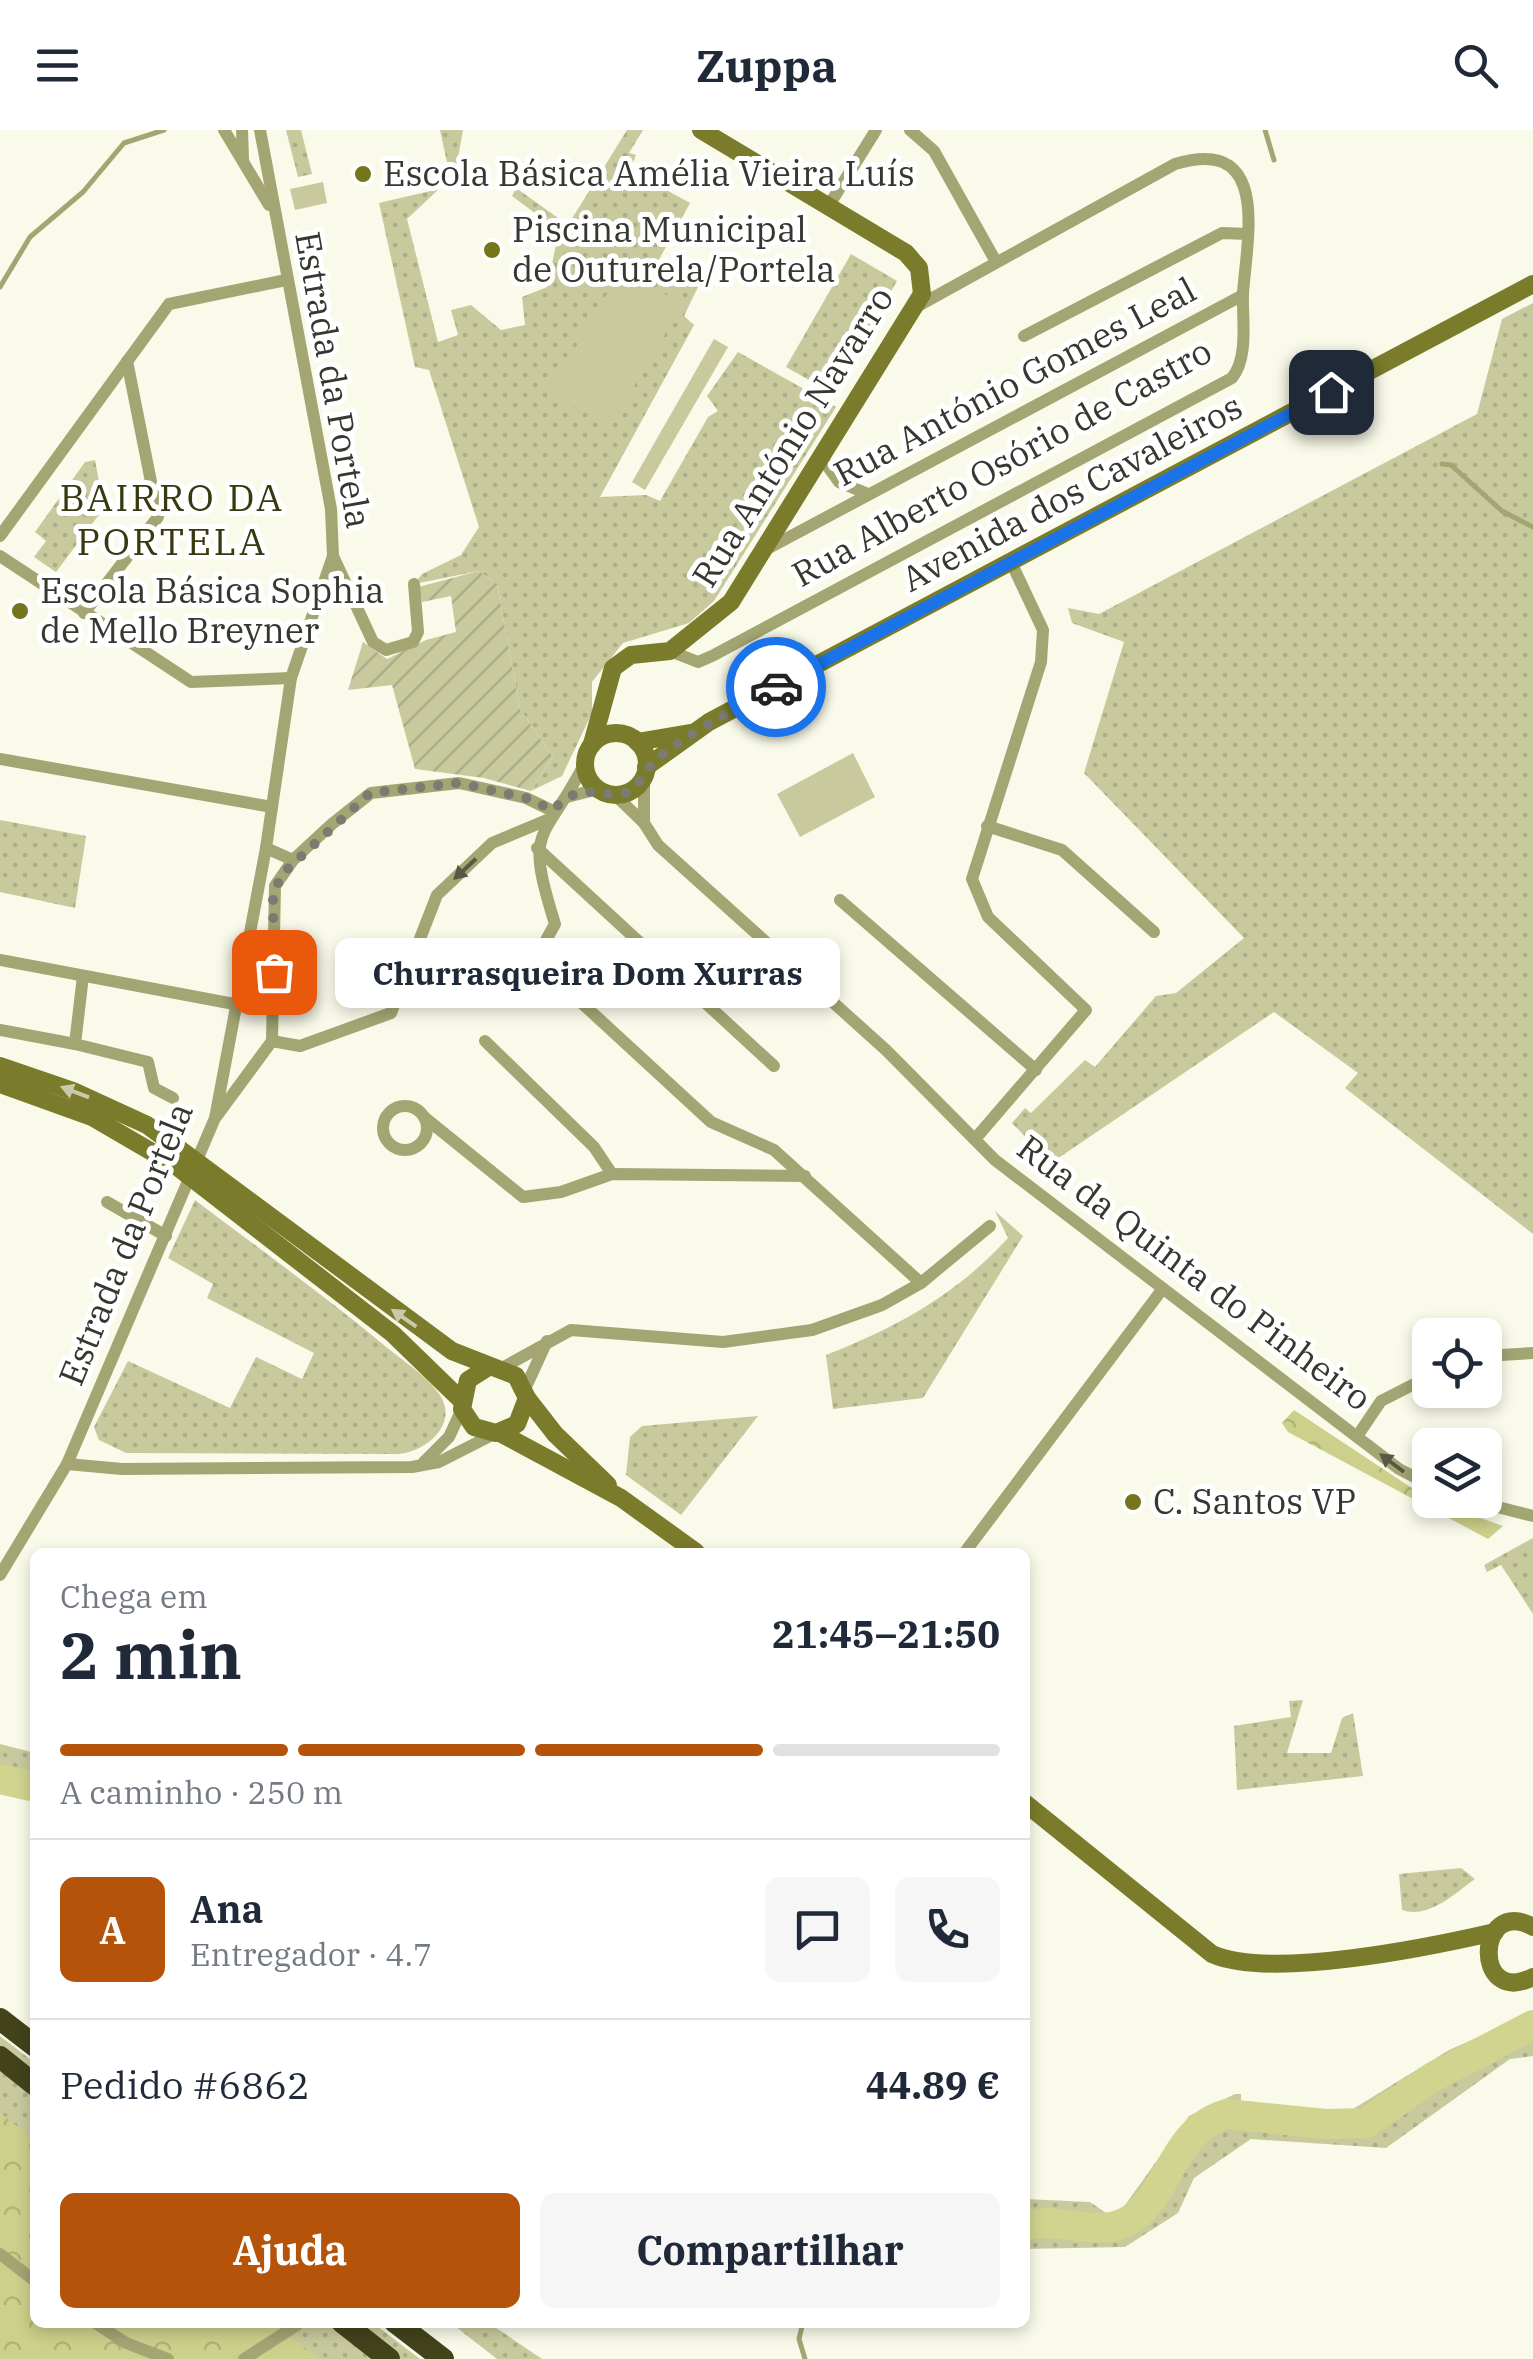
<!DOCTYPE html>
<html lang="pt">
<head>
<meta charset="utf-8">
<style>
	body { margin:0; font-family:"IBM Plex Serif",serif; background:#f6f6f7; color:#1f2937; height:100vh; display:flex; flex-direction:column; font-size:38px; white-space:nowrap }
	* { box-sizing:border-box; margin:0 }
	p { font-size:32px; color:#747a83 }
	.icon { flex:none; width:55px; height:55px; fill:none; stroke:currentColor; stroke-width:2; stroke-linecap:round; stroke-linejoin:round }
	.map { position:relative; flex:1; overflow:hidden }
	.drawer { position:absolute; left:30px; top:1418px; width:1000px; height:780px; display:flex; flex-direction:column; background:#fff; border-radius:15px; box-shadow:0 5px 15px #0003 }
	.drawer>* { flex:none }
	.fabs { position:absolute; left:1412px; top:1188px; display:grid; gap:20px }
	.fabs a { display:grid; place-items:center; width:90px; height:90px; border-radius:15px; background:#fff; box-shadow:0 5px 15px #0003; font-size:50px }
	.pin { position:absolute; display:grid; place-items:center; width:85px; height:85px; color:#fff; margin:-42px; border-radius:20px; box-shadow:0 5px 15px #0006 }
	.courier { position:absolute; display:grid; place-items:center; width:100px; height:100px; margin:-50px; border:8px solid #1a73e8; border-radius:50%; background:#fff; color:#222; box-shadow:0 2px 12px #0007 }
	.bubble { position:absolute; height:70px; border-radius:15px; background:#fff; box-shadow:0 5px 15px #0003; font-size:32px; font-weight:700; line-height:70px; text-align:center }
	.summary em { font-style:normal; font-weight:700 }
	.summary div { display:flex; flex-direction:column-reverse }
	.summary { display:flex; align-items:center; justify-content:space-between; height:170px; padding:0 30px }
	h1 { font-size:65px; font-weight:700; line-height:75px }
	.bar { display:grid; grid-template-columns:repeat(4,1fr); gap:15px 10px; align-content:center; height:120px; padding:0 30px }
	.bar i { height:12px; border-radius:8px; background:#e0e1e3 }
	.bar .active { background:#b45309 }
	.bar p { grid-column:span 4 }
	.line { display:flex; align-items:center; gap:25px; padding:0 30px; border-top:2px solid #e0e1e3 }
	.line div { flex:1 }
	.round { display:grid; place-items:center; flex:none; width:105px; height:105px; border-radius:15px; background:#f6f6f7 }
	.primary-button { display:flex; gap:20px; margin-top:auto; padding:20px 30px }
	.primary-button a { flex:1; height:115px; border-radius:15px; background:#b45309; color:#fff; font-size:40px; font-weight:700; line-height:115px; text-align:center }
	.primary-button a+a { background:#f6f6f7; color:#1f2937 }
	header { display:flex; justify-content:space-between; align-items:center; height:130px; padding:0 30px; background:#fff; font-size:45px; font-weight:700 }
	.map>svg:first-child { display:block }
	.grass { fill:url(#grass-dots) }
	.forest { fill:url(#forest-crowns) }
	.garden { fill:url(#garden-furrows) }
	.pitch { fill:#c8ca9d }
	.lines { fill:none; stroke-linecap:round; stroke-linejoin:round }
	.stream { stroke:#a3a572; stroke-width:5 }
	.river { stroke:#d1d48e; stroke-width:30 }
	.street { stroke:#a3a573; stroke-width:12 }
	.secondary { stroke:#7a7b2b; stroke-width:18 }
	.highway { stroke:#42431b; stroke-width:22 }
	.oneway { fill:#575845 }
	.oneway2 { fill:#cacaaa }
	.done { stroke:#7b7b71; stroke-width:10; stroke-dasharray:0 18 }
	.route { stroke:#1a73e8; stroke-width:12 }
	.poi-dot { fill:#75751c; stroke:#fff; stroke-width:4 }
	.labels { text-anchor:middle; stroke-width:10; stroke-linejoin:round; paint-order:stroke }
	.poi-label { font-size:35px; fill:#373731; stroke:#fff; text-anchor:start }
	.street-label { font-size:35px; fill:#373731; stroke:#fff }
	.neighbourhood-label { font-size:38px; letter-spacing:2.5px; fill:#38390f; stroke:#fff }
</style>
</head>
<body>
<header><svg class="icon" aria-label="menu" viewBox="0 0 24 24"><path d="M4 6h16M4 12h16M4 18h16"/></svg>Zuppa<svg class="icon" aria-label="search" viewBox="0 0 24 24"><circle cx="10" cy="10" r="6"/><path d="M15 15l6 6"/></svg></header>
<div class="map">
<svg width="1533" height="2229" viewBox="0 0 1533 2229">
	<defs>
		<pattern id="grass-dots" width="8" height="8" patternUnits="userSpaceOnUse" patternTransform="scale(2.5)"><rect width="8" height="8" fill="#c8ca9d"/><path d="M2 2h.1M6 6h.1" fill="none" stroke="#acae88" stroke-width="1.8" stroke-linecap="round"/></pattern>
		<pattern id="forest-crowns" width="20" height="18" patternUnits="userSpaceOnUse" patternTransform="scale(2.5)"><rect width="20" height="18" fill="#cdd08a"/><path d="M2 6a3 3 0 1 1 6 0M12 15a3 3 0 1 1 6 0" fill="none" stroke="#b1b378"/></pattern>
		<pattern id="garden-furrows" width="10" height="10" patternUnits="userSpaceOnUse" patternTransform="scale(2.5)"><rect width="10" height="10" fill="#c8ca9d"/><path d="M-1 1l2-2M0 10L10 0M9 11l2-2" fill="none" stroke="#acae88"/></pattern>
	</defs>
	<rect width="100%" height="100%" fill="#f9fae9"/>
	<g class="grass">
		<path d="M 286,0 L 301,0 L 312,44 L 298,47 Z"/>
		<path d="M 440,0 L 463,0 L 457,34 L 448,37 Z"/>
		<path d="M 627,0 L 643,0 L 629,23 L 636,25 L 630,40 L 690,73 L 656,135 L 698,157 L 684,186 L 694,195 L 600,367 L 646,365 L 660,371 L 708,287 L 718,281 L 707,266 L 738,222 L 836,277 L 714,471 L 689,493 L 623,513 L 592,552 L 592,583 L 562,646 L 531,661 L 553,627 L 520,579 L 497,454 L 479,441 L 414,454 L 422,444 L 461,425 L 479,397 L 429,240 L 415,237 L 379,73 L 439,59 L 407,89 L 438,212 L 458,205 L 451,180 L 471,175 L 501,200 L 525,195 L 522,167 L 547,157 L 559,101 L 512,66 L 516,58 L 568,95 Z"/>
		<path d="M 851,124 L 897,151 L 832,263 L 786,237 Z"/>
		<path d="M 1533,173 L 1533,1104 L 1345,958 L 1358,943 L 1274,882 L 1051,1033 L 1012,993 L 1025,978 L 1031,983 L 1085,930 L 1095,937 L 1156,866 L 1176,863 L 1244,808 L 1084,643 L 1124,512 L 1072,493 L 1068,478 L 1099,484 L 1477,284 L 1502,189 Z"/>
		<path d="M 95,330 L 104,378 L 56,442 L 34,427 L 46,411 L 35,402 L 85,332 Z"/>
		<path d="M 0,690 L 86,706 L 75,778 L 0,762 Z"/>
		<path d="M 195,1070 C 258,1118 324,1165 385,1216 C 402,1230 424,1244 437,1261 C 462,1292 427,1322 398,1324 L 126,1323 L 99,1310 L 94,1297 L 128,1231 L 230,1278 L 256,1227 L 302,1249 L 314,1223 L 207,1168 L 213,1154 L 168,1128 Z"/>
		<path d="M 995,1081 L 1023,1106 L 923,1268 L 833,1279 L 826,1225 C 898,1197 957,1164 1008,1108 Z"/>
		<path d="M 758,1286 L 681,1385 L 626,1345 L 630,1307 L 642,1296 Z"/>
		<path d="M 1533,1408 L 1533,1484 L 1501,1435 L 1487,1442 L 1484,1435 Z"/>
		<path d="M 1303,1570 L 1287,1623 L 1331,1623 L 1342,1588 L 1353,1583 L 1363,1646 L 1237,1660 L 1234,1596 L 1291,1587 L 1289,1571 Z"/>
		<path d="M 0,1614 L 35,1623 L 35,1669 L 0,1662 Z"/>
		<path d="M 1461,1738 L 1475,1749 C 1454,1764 1429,1789 1402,1780 L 1399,1744 Z"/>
		<path d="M 1533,1883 L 1533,1926 L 1510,1929 L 1386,2018 L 1251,2009 L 1194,2048 L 1178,2083 L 1125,2117 L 1025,2119 L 1025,2069 L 1090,2072 L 1115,2089 L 1189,1986 L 1235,1964 L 1241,1964 L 1241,1974 L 1247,1976 L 1348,1982 L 1449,1920 Z"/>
		<path d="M 0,1906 L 35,1933 L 35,2192 L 373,2193 L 420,2229 L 0,2229 Z"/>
		<path d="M 451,2193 L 489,2193 L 542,2229 L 497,2229 Z"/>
	</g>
	<g class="forest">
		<path d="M 1294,1280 L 1430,1370 L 1503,1396 L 1488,1409 L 1288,1302 L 1282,1293 Z"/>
		<path d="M 0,1983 L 35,2010 L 35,2192 L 271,2193 L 319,2229 L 0,2229 Z"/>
	</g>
	<path class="garden" d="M 479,441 L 497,454 L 520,579 L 553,627 L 531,661 L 484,648 L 415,639 L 392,555 L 348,560 L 363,512 L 387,529 L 426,510 L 456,502 L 451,466 L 422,472 L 418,457 Z"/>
	<g class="pitch">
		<path d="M 323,52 L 327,73 L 295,80 L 290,59 Z"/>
		<path d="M 623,137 L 682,175 L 610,297 L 549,262 Z"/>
		<path d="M 714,209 L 728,217 L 645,360 L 632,352 Z"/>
		<path d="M 853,623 L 875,667 L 800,707 L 777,664 Z"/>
	</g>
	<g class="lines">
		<g class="stream">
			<path d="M 1265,0 L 1274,30"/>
			<path d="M 0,157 L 30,107 L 83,62 L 124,13 L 164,0"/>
			<path d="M 1442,334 L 1451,335 L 1502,381 L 1533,397"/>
			<path d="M 803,2192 L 799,2209 L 805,2229"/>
		</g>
		<g class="river">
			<path d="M 0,1649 L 35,1657"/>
			<path d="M 1025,2096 C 1058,2086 1096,2108 1126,2092 C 1170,2069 1170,2000 1227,1984 L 1326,1994 L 1366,1993 L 1433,1947 L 1533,1895"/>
		</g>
		<g class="street">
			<path d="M 224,0 L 269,75"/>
			<path d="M 242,0 L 243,29"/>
			<path d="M 910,0 L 934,21 L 995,130"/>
			<path d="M 828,77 L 876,0"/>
			<path d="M 1024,206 L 1222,103 L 1248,104"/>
			<path d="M 821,327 L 839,352 L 868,364"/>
			<path d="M 0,406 L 169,174 L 286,150"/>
			<path d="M 765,420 L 1243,165"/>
			<path d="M 0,426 L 191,552 L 291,548"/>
			<path d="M 333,426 L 373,512 L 386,520 L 413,512 L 418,502 L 414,454"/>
			<path d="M 84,483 L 158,387 L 127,231"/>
			<path d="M 670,521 L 698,532 L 712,526 L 1232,248 C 1249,227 1242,189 1243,163 C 1247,108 1271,5 1175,34 L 918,176"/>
			<path d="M 0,629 L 272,677"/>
			<path d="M 585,633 C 542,716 524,694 555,794 L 535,830 L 711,992 L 774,1020 L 921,1153"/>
			<path d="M 644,647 L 644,693"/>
			<path d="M 615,665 L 644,693 L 658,715 L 886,920 L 995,1030 L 1399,1339 L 1430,1355"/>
			<path d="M 567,667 L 598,659"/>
			<path d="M 987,696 L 1062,720 L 1154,802"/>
			<path d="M 266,718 L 293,730"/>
			<path d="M 537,718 L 774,936"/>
			<path d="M 840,770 L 1036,940"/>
			<path d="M 0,830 L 234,874"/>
			<path d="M 83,846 L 75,914 L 148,932 L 154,958 L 173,968"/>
			<path d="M 0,900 L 75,914"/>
			<path d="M 272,911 L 300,916 L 391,883 L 437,765 L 492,713 L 547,690"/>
			<path d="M 485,911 L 594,1017 L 612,1044"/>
			<circle cx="405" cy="998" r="22"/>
			<path d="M 216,987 L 272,911 L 275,756 L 293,730 L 332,694 L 371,663 L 459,653 L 526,668 L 553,681"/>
			<path d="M 424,987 L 523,1067 L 561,1062 L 612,1044 L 805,1046"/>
			<path d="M 975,1009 L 1086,880 L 988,787 L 972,749 L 1041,532 L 1043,500 L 1011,432"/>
			<path d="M 107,1072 L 166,1106"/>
			<path d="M 1485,1226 L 1533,1223"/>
			<path d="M 502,1238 L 571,1200 L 723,1212 L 812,1200 L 882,1175 L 921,1153 L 990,1096"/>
			<path d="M 525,1259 L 547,1211"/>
			<path d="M 1358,1305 L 1381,1271 L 1430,1246"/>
			<path d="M 424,1332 L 449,1307 L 462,1279"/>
			<path d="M 67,1334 L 122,1339 L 412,1337 L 439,1332 L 496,1303"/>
			<path d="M 1470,1370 L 1533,1386"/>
			<path d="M 965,1422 L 1161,1161"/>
			<path d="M 0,1445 L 67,1334 L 215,988 L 266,718 L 291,548 L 333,426 L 331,379 L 260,0"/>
			<path d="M 0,2124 L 35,2151"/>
			<path d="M 94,2192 L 126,2213 L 168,2229"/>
			<path d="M 244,2229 L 297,2195"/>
		</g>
		<g class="secondary">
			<circle cx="616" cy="634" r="31"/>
			<path d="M 637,612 L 690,603"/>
			<path d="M 592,614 L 613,538 L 631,525 L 670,521 L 731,472 L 922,164 L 919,138 L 906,123 L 701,0"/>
			<path d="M 646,637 L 709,592 L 1533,154"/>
			<path d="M 0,936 L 73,961 L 147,995 L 452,1221 L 516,1246 L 527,1268 L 517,1294 L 496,1303 L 474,1297 L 462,1279 L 468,1250 L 487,1238"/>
			<path d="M 0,954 L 92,987 L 176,1036 L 393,1204 L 461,1270"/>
			<path d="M 527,1268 L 555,1304 L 608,1355"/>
			<path d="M 500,1303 L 621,1368 L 696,1422"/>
			<path d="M 1025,1673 L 1212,1824 C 1270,1850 1430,1817 1495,1802"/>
			<path d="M 1533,1797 C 1476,1765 1472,1878 1533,1847"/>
		</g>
		<g class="highway">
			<path d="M 0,1889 L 35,1916"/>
			<path d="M 0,1927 L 35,1955"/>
			<path d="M 342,2192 L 389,2229"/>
			<path d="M 395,2192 L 443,2229"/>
		</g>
	</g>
	<defs><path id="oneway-solid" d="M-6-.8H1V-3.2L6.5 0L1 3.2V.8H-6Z" transform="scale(2.5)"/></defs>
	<g class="oneway">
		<use href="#oneway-solid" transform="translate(465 739) rotate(137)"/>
		<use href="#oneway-solid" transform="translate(1392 1333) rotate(-143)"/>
	</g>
	<g class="oneway2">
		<use href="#oneway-solid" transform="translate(75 962) rotate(-159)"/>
		<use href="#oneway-solid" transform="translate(404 1188) rotate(-145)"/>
	</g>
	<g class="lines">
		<path class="done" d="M 274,842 L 273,767 L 281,745 L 370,663 L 459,653 L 526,668 L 553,680 C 584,650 591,667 624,664 C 642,656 645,638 660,626 C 697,599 736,578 776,557"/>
		<path class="route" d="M 776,557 L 1331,262"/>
	</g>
	<g class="poi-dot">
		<circle cx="363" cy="44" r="10"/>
		<circle cx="492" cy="120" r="10"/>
		<circle cx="20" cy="481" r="10"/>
		<circle cx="1133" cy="1372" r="10"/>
	</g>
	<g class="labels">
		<g class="poi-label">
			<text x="383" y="56">Escola Básica Amélia Vieira Luís</text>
			<text x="512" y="112">Piscina Municipal<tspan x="512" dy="40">de Outurela/Portela</tspan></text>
			<text x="40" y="473">Escola Básica Sophia<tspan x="40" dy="40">de Mello Breyner</tspan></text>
			<text x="1153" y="1384">C. Santos VP</text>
		</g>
		<g class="street-label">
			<text transform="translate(333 250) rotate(80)" y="12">Estrada da Portela</text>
			<text transform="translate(1015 252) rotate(-28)" y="12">Rua António Gomes Leal</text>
			<text transform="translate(793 307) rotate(-58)" y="12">Rua António Navarro</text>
			<text transform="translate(1002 333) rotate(-29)" y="12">Rua Alberto Osório de Castro</text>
			<text transform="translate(1072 363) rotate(-28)" y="12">Avenida dos Cavaleiros</text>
			<text transform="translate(126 1114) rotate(-68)" y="12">Estrada da Portela</text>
			<text transform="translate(1194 1143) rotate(37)" y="12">Rua da Quinta do Pinheiro</text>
		</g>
		<g class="neighbourhood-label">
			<text x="172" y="381">BAIRRO DA<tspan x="172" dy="44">PORTELA</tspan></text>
		</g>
	</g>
</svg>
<div class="fabs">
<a><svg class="icon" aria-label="locate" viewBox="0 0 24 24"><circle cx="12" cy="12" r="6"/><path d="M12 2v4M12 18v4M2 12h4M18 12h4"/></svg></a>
<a><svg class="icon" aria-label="layers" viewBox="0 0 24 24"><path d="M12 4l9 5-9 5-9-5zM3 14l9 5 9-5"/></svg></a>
</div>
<div class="pin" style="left:274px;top:842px;background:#ea580c"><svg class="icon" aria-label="bag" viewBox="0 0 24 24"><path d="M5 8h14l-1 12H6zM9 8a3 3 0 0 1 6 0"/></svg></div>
<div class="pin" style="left:1331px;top:262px;background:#1f2937"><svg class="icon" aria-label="home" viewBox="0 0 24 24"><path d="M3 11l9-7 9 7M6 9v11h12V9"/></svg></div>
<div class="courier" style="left:776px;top:557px"><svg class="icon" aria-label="car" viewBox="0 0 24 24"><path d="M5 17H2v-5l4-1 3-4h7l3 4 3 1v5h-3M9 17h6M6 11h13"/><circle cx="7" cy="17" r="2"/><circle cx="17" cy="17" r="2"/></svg></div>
<div class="bubble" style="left:335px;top:808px;width:505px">Churrasqueira Dom Xurras</div>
<section class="drawer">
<div class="summary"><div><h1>2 min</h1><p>Chega em</p></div><em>21:45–21:50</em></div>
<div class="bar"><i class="active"></i><i class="active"></i><i class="active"></i><i></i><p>A caminho · 250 m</p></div>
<div class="line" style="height:180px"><b class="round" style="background:#b45309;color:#fff">A</b><div><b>Ana</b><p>Entregador · 4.7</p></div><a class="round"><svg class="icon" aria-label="chat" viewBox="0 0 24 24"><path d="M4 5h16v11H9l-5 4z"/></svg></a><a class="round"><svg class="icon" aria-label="phone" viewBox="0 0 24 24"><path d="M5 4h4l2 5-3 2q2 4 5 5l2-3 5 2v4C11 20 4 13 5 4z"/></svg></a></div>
<div class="line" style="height:130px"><div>Pedido #6862</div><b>44.89 €</b></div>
<div class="primary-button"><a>Ajuda</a><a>Compartilhar</a></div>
</section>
</div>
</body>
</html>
